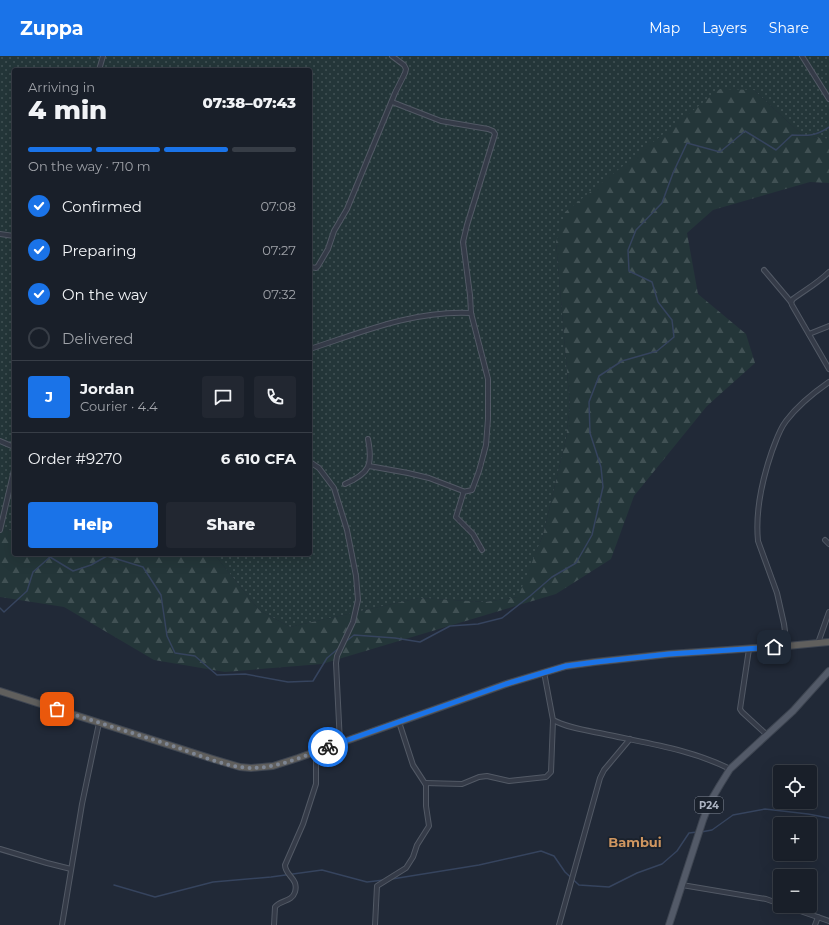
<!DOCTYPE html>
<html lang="en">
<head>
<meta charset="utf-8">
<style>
	body { margin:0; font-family:Montserrat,sans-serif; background:#222731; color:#f1f3f6; height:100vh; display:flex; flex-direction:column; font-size:15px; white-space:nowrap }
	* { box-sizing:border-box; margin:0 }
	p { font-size:13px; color:#9fa2a8 }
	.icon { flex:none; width:22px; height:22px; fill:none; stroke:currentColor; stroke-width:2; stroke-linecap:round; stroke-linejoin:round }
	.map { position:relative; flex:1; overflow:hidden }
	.details { position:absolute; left:12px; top:12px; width:300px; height:488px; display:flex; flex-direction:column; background:#191f29; border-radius:4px; box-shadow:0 4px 16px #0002,0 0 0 1px #373d46 }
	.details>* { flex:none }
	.fabs { position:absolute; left:773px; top:709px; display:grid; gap:8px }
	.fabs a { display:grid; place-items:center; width:44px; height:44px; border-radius:4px; background:#191f29; box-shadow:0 4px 16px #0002,0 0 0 1px #373d46; font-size:20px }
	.pin { position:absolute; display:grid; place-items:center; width:34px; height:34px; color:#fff; margin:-17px; border-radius:8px; box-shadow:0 2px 6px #0006 }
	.courier { position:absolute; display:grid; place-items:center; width:40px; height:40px; margin:-20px; border:3px solid #1a73e8; border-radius:50%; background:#fff; color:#222; box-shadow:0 1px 5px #0007 }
	.overview em { font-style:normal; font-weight:800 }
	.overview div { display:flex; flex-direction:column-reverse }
	.overview { display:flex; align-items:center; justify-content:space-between; height:68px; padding:0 16px }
	h1 { font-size:26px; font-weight:800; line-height:30px }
	.bar { display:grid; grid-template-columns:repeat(4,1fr); gap:6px 4px; align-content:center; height:48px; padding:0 16px }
	.bar i { height:5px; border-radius:3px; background:#373d46 }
	.bar .selected { background:#1a73e8 }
	.bar p { grid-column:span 4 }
	.line { display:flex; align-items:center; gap:10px; padding:0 16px; border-top:1px solid #373d46 }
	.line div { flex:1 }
	.round { display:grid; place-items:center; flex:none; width:42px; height:42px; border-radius:4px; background:#222731 }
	ol { padding:0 16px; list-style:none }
	li { display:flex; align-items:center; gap:12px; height:44px }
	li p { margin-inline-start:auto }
	li .icon { padding:4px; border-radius:50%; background:#1a73e8; color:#fff; stroke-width:4 }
	li:last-child { color:#9fa2a8 }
	li i { width:22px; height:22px; border:2px solid #373d46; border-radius:50% }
	.action { display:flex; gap:8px; margin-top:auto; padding:8px 16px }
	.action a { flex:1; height:46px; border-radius:4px; background:#1a73e8; color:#fff; font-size:16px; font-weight:800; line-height:46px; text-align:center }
	.action a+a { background:#222731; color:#f1f3f6 }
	header { display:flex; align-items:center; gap:24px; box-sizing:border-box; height:56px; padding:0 20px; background:#1a73e8; color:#fff }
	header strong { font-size:19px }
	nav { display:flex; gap:22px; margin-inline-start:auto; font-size:14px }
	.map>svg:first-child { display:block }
	.grass { fill:url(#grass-dots) }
	.forest { fill:url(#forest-firs) }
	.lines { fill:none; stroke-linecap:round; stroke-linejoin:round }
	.stream { stroke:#36445e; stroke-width:1.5 }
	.minor-casing { stroke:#525965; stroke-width:6 }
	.primary-casing { stroke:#3e4551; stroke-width:8 }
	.trunk-casing { stroke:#3f4652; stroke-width:8 }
	.minor { stroke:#353b48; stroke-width:4 }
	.primary { stroke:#535a68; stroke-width:6 }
	.trunk { stroke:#605f5d; stroke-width:6 }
	.done { stroke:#7d8593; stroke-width:4; stroke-dasharray:0 7.2 }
	.route { stroke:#1a73e8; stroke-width:5 }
	.labels { text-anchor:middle; stroke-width:3.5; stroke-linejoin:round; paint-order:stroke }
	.shield { fill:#1a212c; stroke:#828996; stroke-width:1 }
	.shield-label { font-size:10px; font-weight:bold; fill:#afb6c4 }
	.quarter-label { font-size:13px; font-weight:bold; fill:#cf9660; stroke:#1a212c }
</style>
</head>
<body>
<header>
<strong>Zuppa</strong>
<nav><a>Map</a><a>Layers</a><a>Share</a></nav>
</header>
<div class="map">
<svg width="829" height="869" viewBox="0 0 829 869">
	<defs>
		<pattern id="grass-dots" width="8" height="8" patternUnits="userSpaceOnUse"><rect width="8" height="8" fill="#243639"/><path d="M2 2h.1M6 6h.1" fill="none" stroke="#415154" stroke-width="1.8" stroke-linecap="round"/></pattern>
		<pattern id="forest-firs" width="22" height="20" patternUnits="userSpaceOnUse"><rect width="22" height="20" fill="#243639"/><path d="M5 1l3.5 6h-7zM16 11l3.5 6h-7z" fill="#415154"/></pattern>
	</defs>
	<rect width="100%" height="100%" fill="#212937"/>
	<path class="grass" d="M 0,0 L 829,0 L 829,83 L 803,80 L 754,34 L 556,186 L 570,350 L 566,383 L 543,479 L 519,541 L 485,546 L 419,542 L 290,571 L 259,554 L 214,498 L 310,498 L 310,14 L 14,14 L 14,475 L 0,473 Z"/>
	<path class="forest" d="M 720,33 L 754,34 L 803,80 L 829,83 L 829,127 L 810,126 L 713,154 L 687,177 L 698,238 L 746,278 L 755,307 L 707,350 L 634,440 L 611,503 L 556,538 L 322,608 L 225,616 L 154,604 L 64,551 L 0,541 L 0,473 L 14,475 L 14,498 L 214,498 L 259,554 L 290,571 L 419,542 L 485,546 L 518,541 L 543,479 L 566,383 L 570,350 L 556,186 L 565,156 Z"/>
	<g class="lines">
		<g class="stream">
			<path d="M 0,552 L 4,556 L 27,535 L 33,516 L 50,501 L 73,515 L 91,509 L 107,500 L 143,511 L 161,539 L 167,580 L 175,597 L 195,600 L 217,619 L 245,618 L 288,626 L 313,625 L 327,602 L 339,592"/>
			<path d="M 344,587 L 354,579 L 395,582 L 420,586 L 450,570 L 478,568 L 502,562 L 530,540 L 552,521 L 576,507 L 592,479 L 603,431 L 601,411 L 590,377 L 589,346 L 599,320 L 622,305 L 657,295 L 674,281 L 672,264 L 658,246 L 652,226 L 629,215 L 628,194 L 636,174 L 662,147 L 673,117 L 687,87 L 720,96 L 745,75 L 776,94 L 792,79 C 808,80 816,80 829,71"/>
			<path d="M 701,776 L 712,774 L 733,759 L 765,753 L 808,758 L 829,762"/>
			<path d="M 392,823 L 479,809 L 541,795 L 554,800 L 565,816 L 579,829 L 609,831 L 637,817 L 662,808 L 677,795 L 689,777 L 697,776"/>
			<path d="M 114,829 L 155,841 L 213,826 L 271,821 L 322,814 L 367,826 L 384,824"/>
		</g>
		<defs>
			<g id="minor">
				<path d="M 802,0 L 829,43"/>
				<path d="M 99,14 L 103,0"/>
				<path d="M 392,46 L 441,65 L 488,73 L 493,75 L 495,78 L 467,169 L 463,186 L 470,239 L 471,257 L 488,323 L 488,363 L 486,389 L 479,415 L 472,434 L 463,436"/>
				<path d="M 0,178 L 14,180"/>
				<path d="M 310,211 L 316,212 L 318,210 L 328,193 L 334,175 L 347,153 L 395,37 L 405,17 L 406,13 L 404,9 L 392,0"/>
				<path d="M 764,214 L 791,246 L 792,249 L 829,313"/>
				<path d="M 791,246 L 793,243 C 805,234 818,227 829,216"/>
				<path d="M 809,278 L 829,270"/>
				<path d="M 310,293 C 362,276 415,254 471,257"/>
				<path d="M 0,385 L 14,391"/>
				<path d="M 310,406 L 319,412 L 334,432 L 347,474 L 356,520 L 358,544 L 353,566 L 337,600 L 336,607 L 340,687"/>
				<path d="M 369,410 L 408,417 L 429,422 L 463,435 L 463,438 L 456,461 L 473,478 L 482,494"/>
				<path d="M 345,428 C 370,417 373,409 368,383"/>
				<path d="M 0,474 L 14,414"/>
				<path d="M 825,484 L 829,488"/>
				<path d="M 818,587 L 829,556"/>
				<path d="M 787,590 L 784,568 L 777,537 L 758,485 C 755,454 762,424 772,395 C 776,385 779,374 786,365 C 798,349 813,337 829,326"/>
				<path d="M 749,593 L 740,653 L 742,656 L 767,679"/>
				<path d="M 544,616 L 553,664 C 570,673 591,675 609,679 C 651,688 692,694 730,713"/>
				<path d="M 425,727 L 462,728 L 479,721 L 487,720 L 509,725 L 546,721 L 551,716 L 553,664"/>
				<path d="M 0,793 L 47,807 L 71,813"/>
				<path d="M 682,829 L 766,843 L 780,848"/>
				<path d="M 786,850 L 829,865"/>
				<path d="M 62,869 L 82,748 L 99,667"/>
				<path d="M 274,869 L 275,851 C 280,844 292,846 295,836 C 299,822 285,820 285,809 L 303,768 L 316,728 L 316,695"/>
				<path d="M 375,869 L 377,830 L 406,812 L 413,801 L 417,789 L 429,770 L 426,750 L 426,729 L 413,709 L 399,666"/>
				<path d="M 559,869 L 600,722 L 604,714 L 630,683"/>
				<path d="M 815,869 L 818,861"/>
			</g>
			<path id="primary" d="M 669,869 L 703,764 L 710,746 L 720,729 L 730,713 L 793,655 L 829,615"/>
			<path id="trunk" d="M 0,635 L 213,703 L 240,711 L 251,712 L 273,710 L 298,702 L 506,628 L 566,610 L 595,606 L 669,598 L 787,590 L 829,586"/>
		</defs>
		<use href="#minor" class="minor-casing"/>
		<use href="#primary" class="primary-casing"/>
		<use href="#trunk" class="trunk-casing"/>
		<use href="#minor" class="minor"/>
		<use href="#primary" class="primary"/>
		<use href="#trunk" class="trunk"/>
	</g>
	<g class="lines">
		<path class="done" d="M 57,653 C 96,666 136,678 176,691 C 198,699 229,712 252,712 C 278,712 304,700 328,691"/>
		<path class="route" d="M 328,691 L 506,628 L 566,610 L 596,606 L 669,598 L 774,591"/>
	</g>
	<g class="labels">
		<rect class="shield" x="695" y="741" width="28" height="16" rx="3"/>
		<g class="shield-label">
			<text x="709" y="753">P24</text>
		</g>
		<g class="quarter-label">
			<text x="635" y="791">Bambui</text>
		</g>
	</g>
</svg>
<div class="fabs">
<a><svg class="icon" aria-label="locate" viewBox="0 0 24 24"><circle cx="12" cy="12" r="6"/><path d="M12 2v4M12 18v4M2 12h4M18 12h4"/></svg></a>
<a>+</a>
<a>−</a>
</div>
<div class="pin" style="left:57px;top:653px;background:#ea580c"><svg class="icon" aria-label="bag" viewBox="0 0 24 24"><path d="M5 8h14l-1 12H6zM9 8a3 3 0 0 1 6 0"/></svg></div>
<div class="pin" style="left:774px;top:591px;background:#1f2937"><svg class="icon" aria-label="home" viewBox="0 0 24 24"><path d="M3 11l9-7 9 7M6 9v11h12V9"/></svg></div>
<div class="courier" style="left:328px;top:691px"><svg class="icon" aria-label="bike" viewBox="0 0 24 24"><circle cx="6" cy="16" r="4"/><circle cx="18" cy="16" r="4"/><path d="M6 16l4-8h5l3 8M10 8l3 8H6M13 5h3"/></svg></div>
<section class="details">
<div class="overview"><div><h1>4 min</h1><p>Arriving in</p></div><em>07:38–07:43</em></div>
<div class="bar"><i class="selected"></i><i class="selected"></i><i class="selected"></i><i></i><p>On the way · 710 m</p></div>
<ol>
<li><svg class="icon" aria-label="check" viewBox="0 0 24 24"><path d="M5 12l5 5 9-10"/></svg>Confirmed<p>07:08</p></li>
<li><svg class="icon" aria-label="check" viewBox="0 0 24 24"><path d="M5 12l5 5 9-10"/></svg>Preparing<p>07:27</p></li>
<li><svg class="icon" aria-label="check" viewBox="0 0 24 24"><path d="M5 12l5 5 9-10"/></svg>On the way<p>07:32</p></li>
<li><i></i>Delivered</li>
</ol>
<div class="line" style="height:72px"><b class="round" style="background:#1a73e8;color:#fff">J</b><div><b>Jordan</b><p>Courier · 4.4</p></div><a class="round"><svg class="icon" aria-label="chat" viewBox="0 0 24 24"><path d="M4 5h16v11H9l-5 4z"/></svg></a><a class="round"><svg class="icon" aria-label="phone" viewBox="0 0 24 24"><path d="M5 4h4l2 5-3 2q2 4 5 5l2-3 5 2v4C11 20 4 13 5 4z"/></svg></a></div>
<div class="line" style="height:52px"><div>Order #9270</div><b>6 610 CFA</b></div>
<div class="action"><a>Help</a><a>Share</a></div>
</section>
</div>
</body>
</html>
